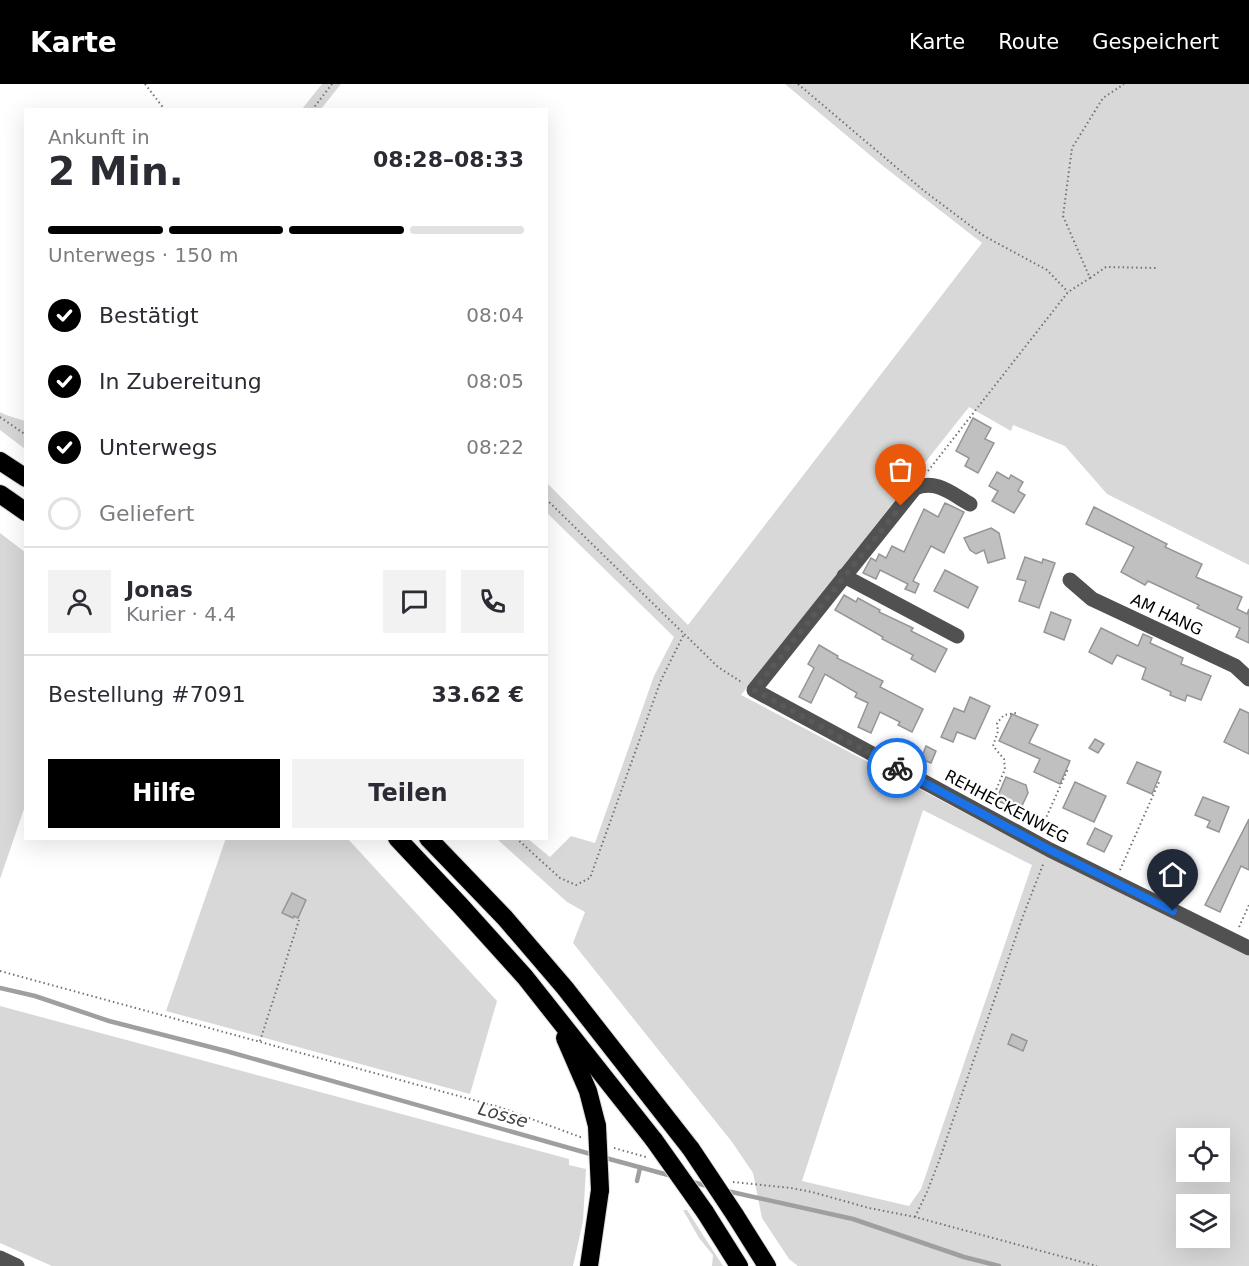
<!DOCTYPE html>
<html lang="de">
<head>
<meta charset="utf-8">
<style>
	body { margin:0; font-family:"DejaVu Sans",sans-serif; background:#f2f2f3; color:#2b2b33; height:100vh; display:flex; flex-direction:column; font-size:22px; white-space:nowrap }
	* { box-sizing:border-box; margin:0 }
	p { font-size:20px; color:#7c7c81 }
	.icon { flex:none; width:33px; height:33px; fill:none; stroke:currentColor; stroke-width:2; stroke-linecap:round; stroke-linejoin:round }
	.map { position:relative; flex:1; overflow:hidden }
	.drawer { position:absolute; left:24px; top:24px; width:524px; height:732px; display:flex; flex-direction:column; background:#fff; border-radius:0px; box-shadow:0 6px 24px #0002 }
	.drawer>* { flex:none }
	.fabs { position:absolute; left:1176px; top:1044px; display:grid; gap:12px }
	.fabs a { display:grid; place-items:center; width:54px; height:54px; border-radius:0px; background:#fff; box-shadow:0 6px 24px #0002; font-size:30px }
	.pin { position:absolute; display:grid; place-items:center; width:51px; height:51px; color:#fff; margin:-62px -26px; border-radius:50% 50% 50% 0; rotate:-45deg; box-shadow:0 0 6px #0007 }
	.pin .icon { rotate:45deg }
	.courier { position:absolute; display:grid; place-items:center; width:60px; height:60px; margin:-30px; border:4px solid #1a73e8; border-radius:50%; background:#fff; color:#222; box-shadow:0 2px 8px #0007 }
	.headline em { font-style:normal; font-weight:700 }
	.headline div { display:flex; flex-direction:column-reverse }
	.headline { display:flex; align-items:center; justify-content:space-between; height:102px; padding:0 24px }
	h1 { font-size:39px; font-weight:700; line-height:45px }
	.bar { display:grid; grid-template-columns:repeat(4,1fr); gap:9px 6px; align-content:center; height:72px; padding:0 24px }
	.bar i { height:8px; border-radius:4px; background:#e1e1e2 }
	.bar .selected { background:#000 }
	.bar p { grid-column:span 4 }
	.line { display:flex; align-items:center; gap:15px; padding:0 24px; border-top:2px solid #e1e1e2 }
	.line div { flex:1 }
	.round { display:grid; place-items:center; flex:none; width:63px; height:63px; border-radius:0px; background:#f2f2f3 }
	ol { padding:0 24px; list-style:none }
	li { display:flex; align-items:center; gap:18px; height:66px }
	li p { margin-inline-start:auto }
	li .icon { padding:6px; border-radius:50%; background:#000; color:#fff; stroke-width:4 }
	li:last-child { color:#7c7c81 }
	li i { width:33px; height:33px; border:3px solid #e1e1e2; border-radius:50% }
	.button { display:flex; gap:12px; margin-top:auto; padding:12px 24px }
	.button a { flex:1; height:69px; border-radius:0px; background:#000; color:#fff; font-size:24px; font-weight:700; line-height:69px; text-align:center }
	.button a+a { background:#f2f2f3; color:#2b2b33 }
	header { display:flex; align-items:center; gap:36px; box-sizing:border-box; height:84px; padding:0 30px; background:#000; color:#fff }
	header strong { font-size:28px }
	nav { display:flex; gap:33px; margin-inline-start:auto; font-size:21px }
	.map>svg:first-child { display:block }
	.green { fill:#d8d8d8; fill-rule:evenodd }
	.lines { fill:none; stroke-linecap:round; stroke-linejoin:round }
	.stream { stroke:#9f9f9f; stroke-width:4.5 }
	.building { fill:#c0c0c0; stroke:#959595; stroke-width:1.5 }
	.highway-casing { stroke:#dbdbdb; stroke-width:20 }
	.path { stroke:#737373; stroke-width:2; stroke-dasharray:1.5 3; stroke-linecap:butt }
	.minor { stroke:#515151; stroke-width:15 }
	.highway { stroke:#000; stroke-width:18 }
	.highway-bridge-casing { stroke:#dbdbdb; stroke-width:20; stroke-linecap:butt }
	.highway-bridge { stroke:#000; stroke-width:18 }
	.done { stroke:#595959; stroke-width:6; stroke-dasharray:0 10.8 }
	.route { stroke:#1a73e8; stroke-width:8 }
	.labels { text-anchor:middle; stroke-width:4.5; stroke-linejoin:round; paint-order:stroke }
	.street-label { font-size:16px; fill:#000; stroke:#fff }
	.water-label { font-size:18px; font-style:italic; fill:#404040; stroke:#fff }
</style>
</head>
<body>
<header>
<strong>Karte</strong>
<nav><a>Karte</a><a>Route</a><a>Gespeichert</a></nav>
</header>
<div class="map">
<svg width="1249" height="1182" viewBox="0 0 1249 1182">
	<rect width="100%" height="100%" fill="#fff"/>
	<g class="green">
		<path d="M 322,0 L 341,0 L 321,25 L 302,25 Z"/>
		<path d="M 785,0 L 1249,0 L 1249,481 L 1107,410 L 1065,362 L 1013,341 L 1011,347 L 969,323 L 741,611 L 1054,776 L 1249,872 L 1249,1182 L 798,1182 L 789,1175 L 762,1134 L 753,1089 L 732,1058 L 573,859 L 585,828 L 567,818 L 497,755 L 528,755 L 550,773 L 571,752 L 595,759 L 654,592 L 674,553 L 546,428 L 546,398 L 688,541 L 982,159 L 883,82 ZM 923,726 L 1032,781 L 921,1105 L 909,1122 L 802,1097 ZM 1186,1054 L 1220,1054 L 1220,1088 L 1186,1088 ZM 1186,1120 L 1220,1120 L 1220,1154 L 1186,1154 Z"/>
		<path d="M 0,328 L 6,331 L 25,337 L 25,365 L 0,346 Z"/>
		<path d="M 0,449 L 26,469 L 25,722 L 0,795 Z"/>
		<path d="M 226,754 L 348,755 L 497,917 L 470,1010 L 166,927 Z"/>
		<path d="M 0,922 L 569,1075 L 569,1081 L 586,1085 L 583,1137 L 573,1182 L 52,1182 L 0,1159 Z"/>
		<path d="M 683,1126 L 687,1126 L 723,1182 L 712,1182 L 713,1171 L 699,1154 Z"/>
	</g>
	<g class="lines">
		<g class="stream">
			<path d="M 0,904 L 35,912 L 109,937 L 226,967 L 594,1071"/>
			<path d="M 602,1073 L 672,1092"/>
			<path d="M 637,1097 L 640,1084"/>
			<path d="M 689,1097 L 707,1102"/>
			<path d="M 727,1107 L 853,1135 L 964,1173 L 999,1182"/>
		</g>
	</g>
	<g class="building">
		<path d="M 973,334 L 991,344 L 985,355 L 994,359 L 978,389 L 965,382 L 969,374 L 956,367 Z"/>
		<path d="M 997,388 L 1009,395 L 1011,391 L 1023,398 L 1018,407 L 1025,411 L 1014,429 L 992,417 L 998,407 L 989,402 Z"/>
		<path d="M 945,419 L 964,428 L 944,469 L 931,462 L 913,497 L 919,500 L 915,509 L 905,505 L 908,500 L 880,486 L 876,495 L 863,489 L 871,474 L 876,477 L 879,470 L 886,474 L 892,462 L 904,468 L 924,425 L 938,433 Z"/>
		<path d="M 1094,423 L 1167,460 L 1165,463 L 1202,480 L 1196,493 L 1242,513 L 1237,525 L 1247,530 L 1249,525 L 1249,559 L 1236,553 L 1240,544 L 1197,524 L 1199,521 L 1148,497 L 1145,501 L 1121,488 L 1134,463 L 1086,440 Z"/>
		<path d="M 991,444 L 999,449 L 1005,474 L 988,479 L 984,466 L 976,470 L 970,466 L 964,454 Z"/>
		<path d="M 1025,473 L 1042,479 L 1043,475 L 1055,479 L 1039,524 L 1019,517 L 1026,497 L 1017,495 Z"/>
		<path d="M 945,486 L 978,503 L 968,524 L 934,507 Z"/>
		<path d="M 844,511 L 856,518 L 858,514 L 880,526 L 879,528 L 913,544 L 911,547 L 947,565 L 935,588 L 911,575 L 913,571 L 882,555 L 883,553 L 835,526 Z"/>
		<path d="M 1051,528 L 1071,536 L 1064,556 L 1044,548 Z"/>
		<path d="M 1101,544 L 1138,562 L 1143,550 L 1152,554 L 1150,559 L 1183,574 L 1181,580 L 1211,592 L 1201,616 L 1187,611 L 1185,617 L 1170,611 L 1171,608 L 1142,595 L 1146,584 L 1117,571 L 1112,580 L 1089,568 Z"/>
		<path d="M 819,561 L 838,572 L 837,574 L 883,597 L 880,603 L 923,625 L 912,648 L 898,641 L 900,638 L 880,628 L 871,649 L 858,643 L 868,619 L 855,613 L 857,609 L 825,590 L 811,619 L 799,613 L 814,584 L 808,580 Z"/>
		<path d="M 970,613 L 990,622 L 975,655 L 957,648 L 953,658 L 941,653 L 954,624 L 964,628 Z"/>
		<path d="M 1240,625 L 1249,629 L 1249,670 L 1224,658 Z"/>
		<path d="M 1012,630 L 1038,641 L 1029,659 L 1070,677 L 1060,700 L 1034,688 L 1040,675 L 999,657 Z"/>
		<path d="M 1095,655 L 1104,660 L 1098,669 L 1089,664 Z"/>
		<path d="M 926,662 L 936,667 L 931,679 L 921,675 Z"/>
		<path d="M 1137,678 L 1161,688 L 1152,710 L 1127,699 Z"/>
		<path d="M 1006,693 L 1026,701 L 1028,709 L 1020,726 L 996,716 Z"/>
		<path d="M 1075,698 L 1106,712 L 1094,738 L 1063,724 Z"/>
		<path d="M 1203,713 L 1229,723 L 1219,748 L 1207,743 L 1210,737 L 1195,731 Z"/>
		<path d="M 1249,735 L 1249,786 L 1241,782 L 1220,828 L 1205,821 Z"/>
		<path d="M 1095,744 L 1112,752 L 1104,768 L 1087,760 Z"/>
		<path d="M 292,809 L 306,816 L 298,834 L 294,832 L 293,834 L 282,829 Z"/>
		<path d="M 1012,950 L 1027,957 L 1023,967 L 1008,960 Z"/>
	</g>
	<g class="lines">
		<defs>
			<g id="highway">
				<path d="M 0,377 L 26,394"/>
				<path d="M 0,410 L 26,428"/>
				<path d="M 397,754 L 460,821 L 525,893 L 654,1056"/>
				<path d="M 428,754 L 505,834 L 565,904 L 691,1065"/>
				<path d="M 565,954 L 588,1007 L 597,1042"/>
				<path d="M 705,1128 L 739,1182"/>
				<path d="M 735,1131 L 767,1182"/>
				<path d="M 589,1182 L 600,1106"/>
			</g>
		</defs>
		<use href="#highway" class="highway-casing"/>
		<g class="path">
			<path d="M 145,0 L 165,26"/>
			<path d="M 798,0 L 923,106 L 984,152 L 1047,186 L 1068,208"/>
			<path d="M 312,26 L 332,0"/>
			<path d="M 1090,194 L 1106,183 L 1156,184"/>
			<path d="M 0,333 L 26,351"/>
			<path d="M 928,387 L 1068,208 L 1090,194 L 1063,132 L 1072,64 L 1103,14 L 1124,0"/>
			<path d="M 546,415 L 718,583 L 743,599"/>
			<path d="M 991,718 L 1005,685 L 1004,675 L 993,662 L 998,647 L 997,639 L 1004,631 L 1016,629"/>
			<path d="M 1041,745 L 1068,685"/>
			<path d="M 516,754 L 560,794 L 576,801 L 590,794 L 661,596 L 684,550"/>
			<path d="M 1120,786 L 1159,698"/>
			<path d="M 1239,843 L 1249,821"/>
			<path d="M 0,887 L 499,1023 L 583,1054"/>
			<path d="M 260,957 L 299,836"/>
			<path d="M 614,1064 L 646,1073"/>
			<path d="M 733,1098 L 791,1104 L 812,1108 L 869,1124 L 915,1133 L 1097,1182"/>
			<path d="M 915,1133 L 927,1108 L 939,1077 L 1023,832 L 1044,778"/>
		</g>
		<g class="minor">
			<path d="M 970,420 C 952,410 936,395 915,404 L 754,606 L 1050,766 L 1249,864"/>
			<path d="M 844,492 L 957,552"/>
			<path d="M 1070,496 L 1092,515 L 1235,582 L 1249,595"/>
			<path d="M 0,1174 L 17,1182"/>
		</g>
		<use href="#highway" class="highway"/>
		<defs>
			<g id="highway-bridge">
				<path d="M 597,1042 L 600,1106"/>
				<path d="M 654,1056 L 705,1128"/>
				<path d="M 691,1065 L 735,1131"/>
			</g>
		</defs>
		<use href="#highway-bridge" class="highway-bridge-casing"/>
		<use href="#highway-bridge" class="highway-bridge"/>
	</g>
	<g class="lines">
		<path class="done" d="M 897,684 L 754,606 L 901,422"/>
		<path class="route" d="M 897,684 L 1050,766 L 1173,827"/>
	</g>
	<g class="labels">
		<g class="street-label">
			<text transform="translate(1167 530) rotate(25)" y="6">AM HANG</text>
			<text transform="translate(1007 722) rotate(28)" y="6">REHHECKENWEG</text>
		</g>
		<g class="water-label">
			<text transform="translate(503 1031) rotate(16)" y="6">Losse</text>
		</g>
	</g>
</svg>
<div class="fabs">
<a><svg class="icon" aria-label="locate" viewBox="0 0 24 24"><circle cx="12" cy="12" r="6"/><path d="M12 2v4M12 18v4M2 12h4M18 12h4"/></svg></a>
<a><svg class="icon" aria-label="layers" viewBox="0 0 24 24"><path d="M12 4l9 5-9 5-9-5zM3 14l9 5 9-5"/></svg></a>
</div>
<div class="pin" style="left:901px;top:422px;background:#ea580c"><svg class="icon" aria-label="bag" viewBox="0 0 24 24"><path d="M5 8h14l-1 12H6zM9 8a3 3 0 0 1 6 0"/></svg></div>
<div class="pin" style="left:1173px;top:827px;background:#1f2937"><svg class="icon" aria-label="home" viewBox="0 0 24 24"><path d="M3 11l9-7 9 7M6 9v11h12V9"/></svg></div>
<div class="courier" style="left:897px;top:684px"><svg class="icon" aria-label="bike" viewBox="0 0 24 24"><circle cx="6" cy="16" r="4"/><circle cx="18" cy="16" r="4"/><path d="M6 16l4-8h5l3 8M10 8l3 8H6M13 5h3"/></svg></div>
<section class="drawer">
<div class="headline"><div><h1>2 Min.</h1><p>Ankunft in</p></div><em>08:28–08:33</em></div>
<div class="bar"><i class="selected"></i><i class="selected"></i><i class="selected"></i><i></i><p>Unterwegs · 150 m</p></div>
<ol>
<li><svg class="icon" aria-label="check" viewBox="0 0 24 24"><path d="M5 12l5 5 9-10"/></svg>Bestätigt<p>08:04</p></li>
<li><svg class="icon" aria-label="check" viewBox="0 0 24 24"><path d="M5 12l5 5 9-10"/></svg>In Zubereitung<p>08:05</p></li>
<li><svg class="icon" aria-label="check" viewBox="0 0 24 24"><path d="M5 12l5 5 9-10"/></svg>Unterwegs<p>08:22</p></li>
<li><i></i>Geliefert</li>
</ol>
<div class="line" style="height:108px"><a class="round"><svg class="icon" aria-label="person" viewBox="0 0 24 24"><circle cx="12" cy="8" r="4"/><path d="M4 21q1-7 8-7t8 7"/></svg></a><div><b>Jonas</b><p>Kurier · 4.4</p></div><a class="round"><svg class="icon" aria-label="chat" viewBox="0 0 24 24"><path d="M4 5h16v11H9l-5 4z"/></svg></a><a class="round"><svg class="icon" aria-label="phone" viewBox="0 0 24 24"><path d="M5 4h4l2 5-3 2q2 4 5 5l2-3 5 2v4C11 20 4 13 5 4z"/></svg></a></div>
<div class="line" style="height:78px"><div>Bestellung #7091</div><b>33.62 €</b></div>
<div class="button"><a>Hilfe</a><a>Teilen</a></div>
</section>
</div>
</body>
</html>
